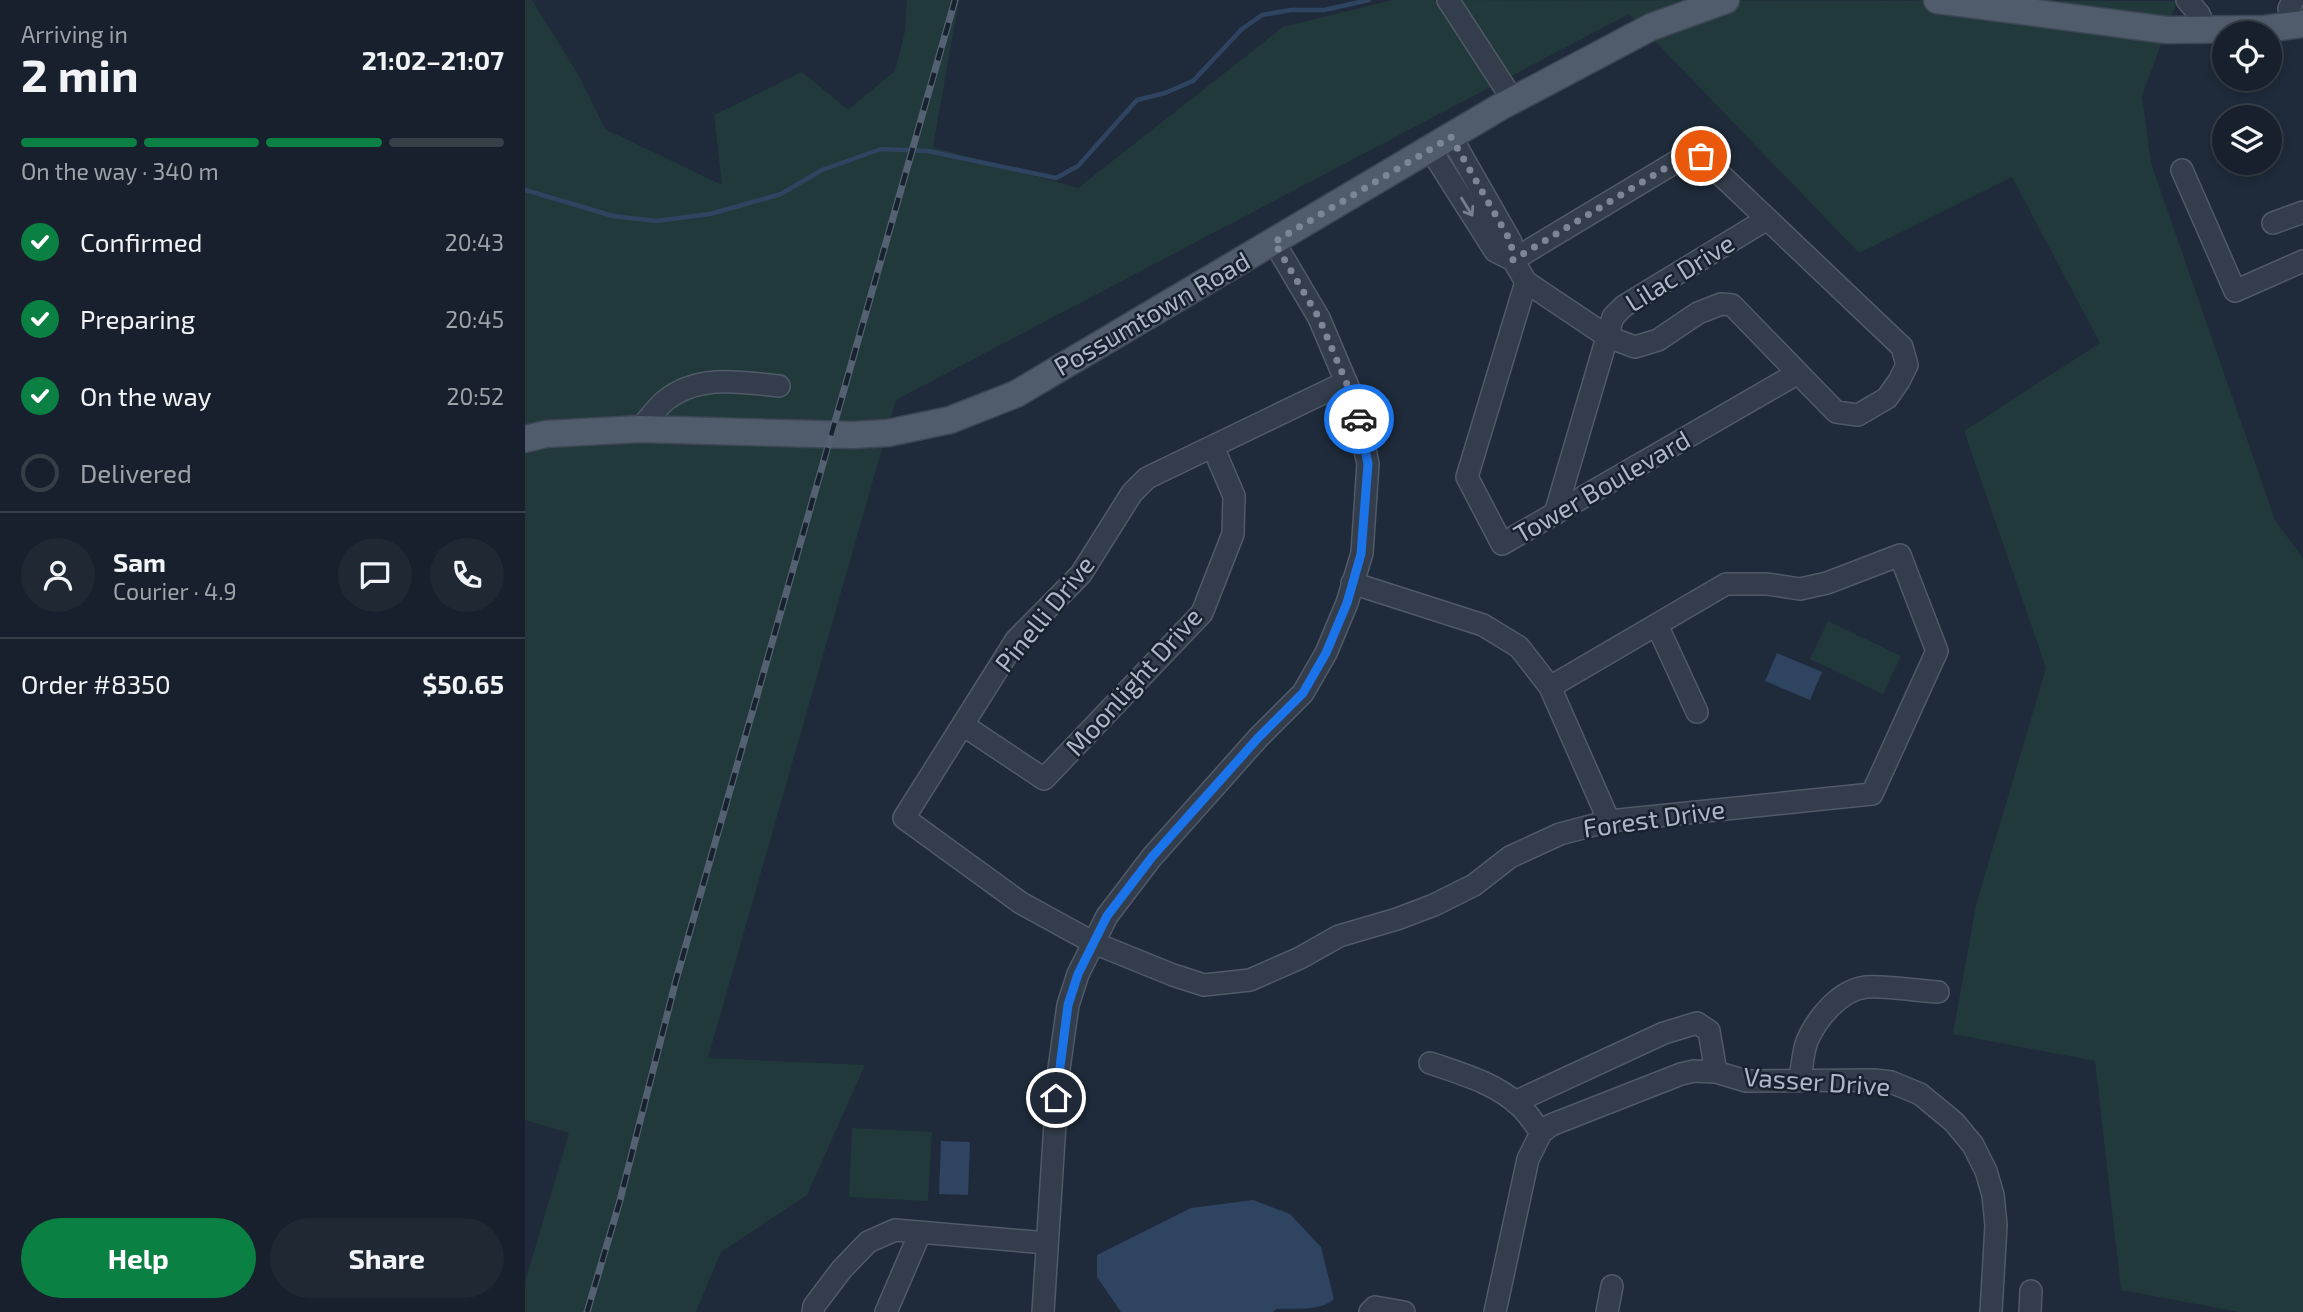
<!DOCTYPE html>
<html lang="en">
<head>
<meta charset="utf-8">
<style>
	body { margin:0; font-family:"Exo 2",sans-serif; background:#202834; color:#f1f3f6; height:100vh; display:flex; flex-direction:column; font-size:26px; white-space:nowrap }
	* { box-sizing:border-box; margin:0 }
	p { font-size:23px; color:#9ea3a9 }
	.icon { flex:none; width:38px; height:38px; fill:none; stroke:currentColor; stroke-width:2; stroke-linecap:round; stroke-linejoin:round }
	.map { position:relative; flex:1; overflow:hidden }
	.details { display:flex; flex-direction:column; background:#17202c; width:525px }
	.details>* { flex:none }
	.controls { position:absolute; left:1687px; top:21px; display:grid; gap:14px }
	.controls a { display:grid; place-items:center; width:70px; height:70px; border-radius:50%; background:#17202c; box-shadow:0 4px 10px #0003,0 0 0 2px #363e48; font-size:35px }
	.pin { position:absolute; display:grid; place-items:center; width:60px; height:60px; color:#fff; margin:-30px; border:4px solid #fff; border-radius:50%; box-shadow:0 2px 7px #0007 }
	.courier { position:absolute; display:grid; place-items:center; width:70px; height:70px; margin:-35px; border:5px solid #1a73e8; border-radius:50%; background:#fff; color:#222; box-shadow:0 2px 9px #0007 }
	.summary em { font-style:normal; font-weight:700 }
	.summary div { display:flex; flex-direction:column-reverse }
	.summary { display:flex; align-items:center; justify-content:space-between; height:119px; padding:0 21px }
	h1 { font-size:46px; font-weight:700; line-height:52px }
	.bar { display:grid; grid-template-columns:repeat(4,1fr); gap:10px 7px; align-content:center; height:84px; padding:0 21px }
	.bar i { height:9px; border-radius:5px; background:#363e48 }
	.bar .current { background:#0b8043 }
	.bar p { grid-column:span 4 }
	.line { display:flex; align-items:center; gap:18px; padding:0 21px; border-top:2px solid #363e48 }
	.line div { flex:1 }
	.round { display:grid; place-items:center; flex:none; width:74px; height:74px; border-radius:37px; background:#202834 }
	ol { padding:0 21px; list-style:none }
	li { display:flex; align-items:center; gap:21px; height:77px }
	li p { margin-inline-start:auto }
	li .icon { padding:7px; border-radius:50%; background:#0b8043; color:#fff; stroke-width:4 }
	li:last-child { color:#9ea3a9 }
	li i { width:38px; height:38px; border:4px solid #363e48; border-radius:50% }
	.cta { display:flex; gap:14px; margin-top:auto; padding:14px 21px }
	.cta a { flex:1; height:80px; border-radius:42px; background:#0b8043; color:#fff; font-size:28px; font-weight:700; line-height:80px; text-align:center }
	.cta a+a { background:#202834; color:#f1f3f6 }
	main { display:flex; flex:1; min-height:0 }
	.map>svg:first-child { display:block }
	.green { fill:#21393b }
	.water { fill:#2f4461 }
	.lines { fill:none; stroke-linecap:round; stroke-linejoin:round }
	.stream { stroke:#2f4461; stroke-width:4.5 }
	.minor-casing { stroke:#505a68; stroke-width:24 }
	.major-casing { stroke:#3c4654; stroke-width:29 }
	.minor { stroke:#333d4b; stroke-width:21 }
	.major { stroke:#505c6b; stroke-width:26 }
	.rail-casing { stroke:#546172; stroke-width:7 }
	.rail { stroke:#18222f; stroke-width:4.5; stroke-dasharray:13; stroke-linecap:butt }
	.oneway { stroke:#76808f }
	.done { stroke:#7b8696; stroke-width:7; stroke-dasharray:0 12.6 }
	.route { stroke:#1a73e8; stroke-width:9 }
	.labels { text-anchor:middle; stroke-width:5; stroke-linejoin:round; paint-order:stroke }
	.street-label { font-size:26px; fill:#adb7c7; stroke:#18222f }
</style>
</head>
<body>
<main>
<section class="details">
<div class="summary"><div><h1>2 min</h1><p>Arriving in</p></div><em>21:02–21:07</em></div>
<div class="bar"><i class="current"></i><i class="current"></i><i class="current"></i><i></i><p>On the way · 340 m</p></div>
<ol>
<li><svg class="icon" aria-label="check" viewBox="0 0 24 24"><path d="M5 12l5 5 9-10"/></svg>Confirmed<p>20:43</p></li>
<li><svg class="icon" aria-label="check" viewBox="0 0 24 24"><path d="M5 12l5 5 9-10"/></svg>Preparing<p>20:45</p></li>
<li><svg class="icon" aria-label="check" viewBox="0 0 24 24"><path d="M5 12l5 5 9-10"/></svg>On the way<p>20:52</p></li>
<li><i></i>Delivered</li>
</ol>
<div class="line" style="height:126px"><a class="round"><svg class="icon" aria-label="person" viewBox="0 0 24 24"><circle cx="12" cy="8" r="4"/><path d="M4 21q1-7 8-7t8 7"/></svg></a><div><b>Sam</b><p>Courier · 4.9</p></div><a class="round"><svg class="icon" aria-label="chat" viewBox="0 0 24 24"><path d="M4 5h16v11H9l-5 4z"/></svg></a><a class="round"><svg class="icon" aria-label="phone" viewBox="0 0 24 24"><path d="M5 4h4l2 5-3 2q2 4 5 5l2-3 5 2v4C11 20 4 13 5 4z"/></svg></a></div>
<div class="line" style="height:91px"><div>Order #8350</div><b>$50.65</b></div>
<div class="cta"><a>Help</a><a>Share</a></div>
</section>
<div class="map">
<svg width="1778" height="1312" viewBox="0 0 1778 1312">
	<rect width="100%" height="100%" fill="#1f2b3a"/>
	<g class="green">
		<path d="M 0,0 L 7,0 L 53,74 L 80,129 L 197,185 L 189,115 L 277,72 L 323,110 L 370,71 L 380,31 L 382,0 L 434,0 L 408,147 L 553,188 L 758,27 L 867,0 L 1652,1 L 1617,96 L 1626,163 L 1750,520 L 1778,558 L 1778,1312 L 1714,1312 L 1596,1290 L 1570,1061 L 1428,1034 L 1451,905 L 1521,668 L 1439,431 L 1575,343 L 1487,177 L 1334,253 L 1104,14 L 371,400 L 183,1058 L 340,1065 L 282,1195 L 196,1252 L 171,1312 L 0,1312 L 0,1282 L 44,1133 L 0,1120 Z"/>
		<path d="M 1303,621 L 1376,656 L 1358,694 L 1285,659 Z"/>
		<path d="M 327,1128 L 407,1132 L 403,1201 L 324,1197 Z"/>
	</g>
	<g class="water">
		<path d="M 1252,653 L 1297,672 L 1285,700 L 1240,681 Z"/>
		<path d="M 416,1141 L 445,1142 L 443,1195 L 414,1194 Z"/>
		<path d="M 728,1200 L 765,1214 L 796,1247 L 809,1299 C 795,1312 769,1308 751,1309 L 748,1312 L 596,1312 L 572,1277 L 572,1255 L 666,1208 Z"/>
	</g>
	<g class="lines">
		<path class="stream" d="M 0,190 L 88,216 L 131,221 L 185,214 L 256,194 L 297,170 L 356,149 L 403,151 L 531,178 L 553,166 L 612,100 L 640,93 L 668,81 L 717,29 L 737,15 L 766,10 L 799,10 L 844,0"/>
		<defs>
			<g id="minor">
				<path d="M 923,0 L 988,100"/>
				<path d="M 1662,0 L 1674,14 L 1680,30"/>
				<path d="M 1768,0 L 1764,9 L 1769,25"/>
				<path d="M 906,150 L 970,251 L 988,260 L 986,242 L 926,137"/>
				<path d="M 1164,154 L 1176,156 L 1377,347 L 1382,365 L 1374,381 L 1362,398 L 1333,415 L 1311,412 L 1207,305 L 1196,304 L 1173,313 L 1133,340 L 1110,347 L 1083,337 L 1001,282 L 988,260 Z"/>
				<path d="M 1657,170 L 1710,291 L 1778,261"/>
				<path d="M 1748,223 L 1778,212"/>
				<path d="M 1001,282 L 942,477 L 977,544 L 1273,373"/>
				<path d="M 821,382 L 622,478 L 607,493 L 556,574 L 491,640 L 379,818 L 496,903 L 569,943 L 648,975 L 679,985 L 725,980 L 775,958 L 814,936 L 872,919 L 909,905 L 949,885 L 985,857 L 1035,834 L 1084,821 L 1347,794 L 1412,651 L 1375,555 L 1302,583 L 1275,589 L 1242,584 L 1201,584 L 1025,687"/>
				<path d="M 115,429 C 123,420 131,408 141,400 C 174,374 217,382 254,386"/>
				<path d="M 1030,514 L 1088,317 L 1099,306 L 1242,219"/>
				<path d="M 827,583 L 958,625 L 994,647 L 1025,687 L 1084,821"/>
				<path d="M 1132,625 L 1172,712"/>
				<path d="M 438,725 L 519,779 L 677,613 L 708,534 L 709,496 L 688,447"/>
				<path d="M 905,1063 C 937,1074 971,1083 996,1107 C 1003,1114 1010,1124 1016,1133"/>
				<path d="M 1275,1079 C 1277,1067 1278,1052 1282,1041 C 1292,1018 1315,990 1341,987 C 1358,985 1394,991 1413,992"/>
				<path d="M 990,1102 L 1139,1033 L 1172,1023 L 1184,1031 L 1191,1072"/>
				<path d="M 288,1312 L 289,1306 L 317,1269 L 343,1242 L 370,1230 L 522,1243"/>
				<path d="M 361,1312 L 395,1233"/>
				<path d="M 518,1312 L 533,1076 L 543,1005 L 553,974 L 582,916 L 627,857 L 733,738 L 778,693 L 801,653 L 822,603 L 837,553 L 843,464 L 830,403 L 794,318 L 749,242"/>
				<path d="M 845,1312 L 850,1307 L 879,1312"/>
				<path d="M 970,1312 L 1003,1159 L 1016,1133 L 1026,1125 L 1156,1074 L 1169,1071 L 1191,1072 L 1221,1081 L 1349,1080 L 1366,1082 L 1395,1094 L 1429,1122 L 1448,1145 L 1461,1171 L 1468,1195 L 1471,1225 L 1466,1312"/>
				<path d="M 1082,1312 L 1087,1286"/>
				<path d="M 1505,1312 L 1506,1291"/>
			</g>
			<g id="major">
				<path d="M 1412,0 L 1641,30 L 1740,29 L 1778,24"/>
				<path d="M 0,439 L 21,434 L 115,429 L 327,435 L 363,433 L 425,420 L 491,394 L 975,107 L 1126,27 L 1201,0"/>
			</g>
		</defs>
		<use href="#minor" class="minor-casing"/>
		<use href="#major" class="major-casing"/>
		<use href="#minor" class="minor"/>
		<use href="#major" class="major"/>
		<defs>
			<path id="rail" d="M 62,1312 L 94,1204 L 151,980 L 430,0"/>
		</defs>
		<use href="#rail" class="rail-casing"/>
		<use href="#rail" class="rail"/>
	</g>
	<defs><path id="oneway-shaft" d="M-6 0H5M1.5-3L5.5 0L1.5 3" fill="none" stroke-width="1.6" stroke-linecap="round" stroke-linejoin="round" transform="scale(1.75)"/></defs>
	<use class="oneway" href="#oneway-shaft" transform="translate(942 207) rotate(58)"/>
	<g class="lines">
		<path class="done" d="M 834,419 L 830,403 L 794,318 L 749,242 L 926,137 L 986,242 L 988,260 L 1164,154 L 1176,156"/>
		<path class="route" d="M 531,1098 L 543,1005 L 553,974 L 582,916 L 627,857 L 733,738 L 778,693 L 801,653 L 822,603 L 836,554 L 843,464 L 834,419"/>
	</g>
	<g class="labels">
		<g class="street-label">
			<text transform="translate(1155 273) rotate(-32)" y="9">Lilac Drive</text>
			<text transform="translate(627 314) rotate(-30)" y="9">Possumtown Road</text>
			<text transform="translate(1077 487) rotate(-30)" y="9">Tower Boulevard</text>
			<text transform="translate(520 614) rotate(-51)" y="9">Pinelli Drive</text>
			<text transform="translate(609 682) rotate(-48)" y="9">Moonlight Drive</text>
			<text transform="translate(1129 819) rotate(-8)" y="9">Forest Drive</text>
			<text transform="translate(1292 1082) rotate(4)" y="9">Vasser Drive</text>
		</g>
	</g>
</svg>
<div class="controls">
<a><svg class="icon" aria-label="locate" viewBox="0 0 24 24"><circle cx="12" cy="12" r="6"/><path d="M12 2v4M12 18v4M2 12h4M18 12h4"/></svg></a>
<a><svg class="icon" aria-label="layers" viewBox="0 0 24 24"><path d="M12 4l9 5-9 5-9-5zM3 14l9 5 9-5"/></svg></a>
</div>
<div class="pin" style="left:1176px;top:156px;background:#ea580c"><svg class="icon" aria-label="bag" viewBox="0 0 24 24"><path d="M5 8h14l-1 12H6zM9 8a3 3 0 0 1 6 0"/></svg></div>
<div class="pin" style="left:531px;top:1098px;background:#1f2937"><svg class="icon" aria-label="home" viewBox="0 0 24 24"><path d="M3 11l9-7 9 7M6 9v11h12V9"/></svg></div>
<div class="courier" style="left:834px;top:419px"><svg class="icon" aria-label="car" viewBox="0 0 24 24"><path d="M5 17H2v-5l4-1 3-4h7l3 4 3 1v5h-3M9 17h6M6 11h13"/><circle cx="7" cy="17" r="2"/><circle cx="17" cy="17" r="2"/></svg></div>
</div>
</main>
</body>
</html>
